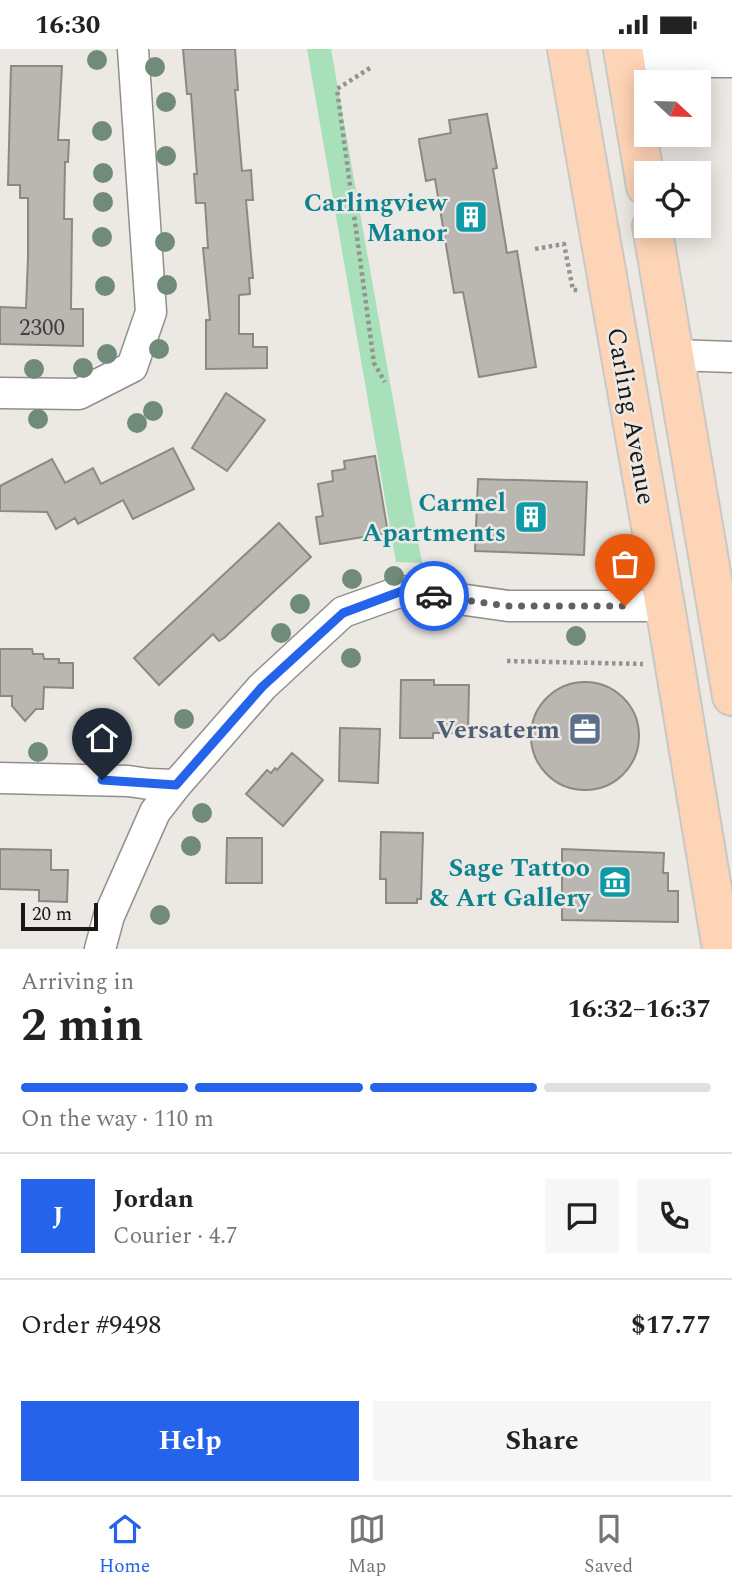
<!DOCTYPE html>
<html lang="en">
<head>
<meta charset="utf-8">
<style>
	body { margin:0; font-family:Spectral,serif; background:#f6f6f6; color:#222; height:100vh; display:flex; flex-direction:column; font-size:26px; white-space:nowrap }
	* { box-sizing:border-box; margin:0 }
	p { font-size:23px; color:#767676 }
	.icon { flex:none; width:38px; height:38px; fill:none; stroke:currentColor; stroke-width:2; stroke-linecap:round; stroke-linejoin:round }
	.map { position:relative; height:900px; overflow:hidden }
	.drawer { display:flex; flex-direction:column; background:#fff; flex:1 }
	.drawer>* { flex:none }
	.needle { width:46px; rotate:112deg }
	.tools { position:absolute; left:634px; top:21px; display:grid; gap:14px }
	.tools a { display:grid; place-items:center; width:77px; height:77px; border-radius:0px; background:#fff; box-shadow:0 4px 18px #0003; font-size:35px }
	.scale { position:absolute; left:21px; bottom:18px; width:77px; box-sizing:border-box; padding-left:7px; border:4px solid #191816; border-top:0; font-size:19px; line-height:24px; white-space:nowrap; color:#191816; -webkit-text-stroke:5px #ece9e4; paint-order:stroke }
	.pin { position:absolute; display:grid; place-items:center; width:60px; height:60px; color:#fff; margin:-72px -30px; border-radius:50% 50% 50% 0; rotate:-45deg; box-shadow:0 0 7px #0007 }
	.pin .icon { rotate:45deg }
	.courier { position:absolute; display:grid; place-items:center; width:70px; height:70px; margin:-35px; border:5px solid #2563eb; border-radius:50%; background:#fff; color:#222; box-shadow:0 2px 9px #0007 }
	.summary em { font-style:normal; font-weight:700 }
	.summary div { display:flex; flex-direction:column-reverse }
	.summary { display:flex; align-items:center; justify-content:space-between; height:119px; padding:0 21px }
	h1 { font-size:46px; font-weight:700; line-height:52px }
	.bar { display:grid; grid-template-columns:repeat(4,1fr); gap:10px 7px; align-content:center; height:84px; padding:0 21px }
	.bar i { height:9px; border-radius:5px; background:#e0e0e0 }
	.bar .active { background:#2563eb }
	.bar p { grid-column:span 4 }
	.line { display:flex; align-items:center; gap:18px; padding:0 21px; border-top:2px solid #e0e0e0 }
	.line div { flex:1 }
	.round { display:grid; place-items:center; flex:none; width:74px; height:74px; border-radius:0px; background:#f6f6f6 }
	.cta { display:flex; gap:14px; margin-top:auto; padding:14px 21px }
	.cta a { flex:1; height:80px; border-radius:0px; background:#2563eb; color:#fff; font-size:28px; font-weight:700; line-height:80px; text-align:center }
	.cta a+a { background:#f6f6f6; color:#222 }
	.status { display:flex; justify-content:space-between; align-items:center; height:49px; padding:0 35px; background:#fff; direction:ltr }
	.status svg { height:19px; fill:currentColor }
	.dock { display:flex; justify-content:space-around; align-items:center; height:98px; border-top:2px solid #e0e0e0; background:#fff; font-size:19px; color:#767676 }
	.dock a { display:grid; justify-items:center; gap:4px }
	.dock .active { color:#2563eb }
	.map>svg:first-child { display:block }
	.green { fill:#a8e0ba }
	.building { fill:#bab6b2; stroke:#8c8984; stroke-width:2 }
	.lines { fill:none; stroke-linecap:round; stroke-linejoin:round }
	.minor-casing { stroke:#928f8b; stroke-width:33 }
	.primary-casing { stroke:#c8c8c7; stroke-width:42 }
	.path { stroke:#95938f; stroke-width:4.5; stroke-dasharray:3.5 3.5; stroke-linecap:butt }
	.minor { stroke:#fff; stroke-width:30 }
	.primary { stroke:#fed4b6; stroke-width:38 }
	.tree { fill:#708b79 }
	.done { stroke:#63615e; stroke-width:7; stroke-dasharray:0 12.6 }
	.route { stroke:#2563eb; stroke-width:9 }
	.labels { text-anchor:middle; stroke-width:5; stroke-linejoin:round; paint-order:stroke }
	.number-label { font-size:23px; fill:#41403d }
	.culture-label { font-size:26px; font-weight:bold; fill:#0d838f; stroke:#ece9e4; text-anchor:end }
	.street-label { font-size:26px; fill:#191816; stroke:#ece9e4 }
	.service-label { font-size:26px; font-weight:bold; fill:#4e5e75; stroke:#ece9e4; text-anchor:end }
</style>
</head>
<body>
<div class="status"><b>16:30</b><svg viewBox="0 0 49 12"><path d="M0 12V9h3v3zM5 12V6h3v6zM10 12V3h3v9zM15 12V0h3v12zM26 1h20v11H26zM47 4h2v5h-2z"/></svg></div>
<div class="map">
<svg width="732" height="900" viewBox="0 0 732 900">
	<rect width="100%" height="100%" fill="#ece9e4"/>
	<path class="green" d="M 307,0 L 331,0 L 422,514 L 396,513 Z"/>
	<g class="building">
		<path d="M 183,0 L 235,0 L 238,41 L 235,41 L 242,122 L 251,121 L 253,151 L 246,151 L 253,229 L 249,229 L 250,245 L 239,246 L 239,285 L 253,285 L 253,298 L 267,298 L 267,319 L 206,320 L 206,271 L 210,271 L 203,199 L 208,199 L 205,154 L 196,154 L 194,125 L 197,125 L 191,45 L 187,45 Z"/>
		<path d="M 11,17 L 62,17 L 58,91 L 69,91 L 68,113 L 65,113 L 64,170 L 72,170 L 71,260 L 83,260 L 83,297 L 0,295 L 0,258 L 26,259 L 28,208 L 28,149 L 20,149 L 20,136 L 8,136 Z"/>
		<path d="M 487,65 L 497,119 L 493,120 L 507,204 L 517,202 L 536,318 L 479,328 L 463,243 L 454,244 L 435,130 L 426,132 L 419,92 L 419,90 L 451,84 L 449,71 Z"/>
		<path d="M 226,344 L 265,371 L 227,422 L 192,399 Z"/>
		<path d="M 173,399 L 194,440 L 133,470 L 123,451 L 78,475 L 75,469 L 56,480 L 47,463 L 0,462 L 0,437 L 52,410 L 65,434 L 93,419 L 101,435 Z"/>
		<path d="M 375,407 L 388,484 L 320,495 L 316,468 L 323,467 L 318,435 L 333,432 L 332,422 L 345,420 L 344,412 Z"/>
		<path d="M 478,430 L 587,433 L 584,506 L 475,502 Z"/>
		<path d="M 279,474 L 311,508 L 224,589 L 219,592 L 213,585 L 159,636 L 134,609 Z"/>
		<path d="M 0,600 L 32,600 L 33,605 L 43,605 L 44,610 L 59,610 L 59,614 L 73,614 L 73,639 L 44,638 L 43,660 L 36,660 L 25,672 L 12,657 L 12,647 L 0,647 Z"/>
		<path d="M 401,631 L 434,631 L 434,636 L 469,636 L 468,684 L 433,684 L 433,689 L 400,689 Z"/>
		<circle cx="585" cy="687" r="54"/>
		<path d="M 340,679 L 380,680 L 378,734 L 339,732 Z"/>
		<path d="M 292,704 L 323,731 L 283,777 L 246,745 L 267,721 L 271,724 L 275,719 L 277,721 Z"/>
		<path d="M 381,783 L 423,784 L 421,850 L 417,850 L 417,854 L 386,854 L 386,830 L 380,830 Z"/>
		<path d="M 227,789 L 262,789 L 262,834 L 226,834 Z"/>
		<path d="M 0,800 L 51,801 L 51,821 L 68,821 L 67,853 L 39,852 L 39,841 L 0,840 Z"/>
		<path d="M 562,800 L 664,804 L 663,824 L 668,824 L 668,842 L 678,842 L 678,873 L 562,871 Z"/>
	</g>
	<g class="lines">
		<defs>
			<g id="minor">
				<path d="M 625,13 L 732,13"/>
				<path d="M 674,306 L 732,308"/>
				<path d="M 0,344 L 79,345 L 132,318 L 151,263 L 133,0"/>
				<path d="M 0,729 L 128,732 L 149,735 L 176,736"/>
				<path d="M 100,900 L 109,867 L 155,763 L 176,736 L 262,638 L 343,563 L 402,542 L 508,557 L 665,557"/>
			</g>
			<g id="primary">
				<path d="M 567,0 L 665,557 L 722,900"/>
				<path d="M 623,0 L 646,137"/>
				<path d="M 652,177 L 732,647"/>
			</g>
		</defs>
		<use href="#minor" class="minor-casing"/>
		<use href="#primary" class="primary-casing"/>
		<g class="path">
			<path d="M 370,19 L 337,40 L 374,314 L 385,333"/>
			<path d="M 535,200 L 564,195 L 573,241 L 580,241"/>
			<path d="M 507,612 L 643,615"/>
		</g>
		<use href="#minor" class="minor"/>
		<use href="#primary" class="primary"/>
	</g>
	<g class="tree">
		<circle cx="97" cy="11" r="10"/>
		<circle cx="155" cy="18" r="10"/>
		<circle cx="166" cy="53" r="10"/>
		<circle cx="102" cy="82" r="10"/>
		<circle cx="166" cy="107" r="10"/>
		<circle cx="103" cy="124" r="10"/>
		<circle cx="103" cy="153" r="10"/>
		<circle cx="102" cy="188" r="10"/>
		<circle cx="165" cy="193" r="10"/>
		<circle cx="167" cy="236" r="10"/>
		<circle cx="105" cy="237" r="10"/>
		<circle cx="159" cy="300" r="10"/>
		<circle cx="107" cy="305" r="10"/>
		<circle cx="83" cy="319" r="10"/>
		<circle cx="34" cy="320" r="10"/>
		<circle cx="153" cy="362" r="10"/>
		<circle cx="38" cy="370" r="10"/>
		<circle cx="137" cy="374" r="10"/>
		<circle cx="394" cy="527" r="10"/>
		<circle cx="352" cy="530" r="10"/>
		<circle cx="300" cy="555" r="10"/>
		<circle cx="281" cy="584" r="10"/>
		<circle cx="576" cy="587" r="10"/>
		<circle cx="351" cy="609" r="10"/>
		<circle cx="184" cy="670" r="10"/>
		<circle cx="38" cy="703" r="10"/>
		<circle cx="202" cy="764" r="10"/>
		<circle cx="191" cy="797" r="10"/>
		<circle cx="160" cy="866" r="10"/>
	</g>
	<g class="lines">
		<path class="done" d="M 434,547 L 508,557 L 625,557"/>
		<path class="route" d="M 102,731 L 176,736 L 262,638 L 343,564 L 402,542 L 434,547"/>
	</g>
	<defs>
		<symbol id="building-square" viewBox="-11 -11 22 22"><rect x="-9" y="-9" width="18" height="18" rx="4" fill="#0f9aa8" stroke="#ece9e4"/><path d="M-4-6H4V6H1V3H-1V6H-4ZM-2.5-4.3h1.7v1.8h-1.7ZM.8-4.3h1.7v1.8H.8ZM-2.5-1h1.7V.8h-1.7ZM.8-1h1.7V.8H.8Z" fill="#fff"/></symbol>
		<symbol id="office-square" viewBox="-11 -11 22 22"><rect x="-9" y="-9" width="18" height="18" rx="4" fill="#5c6f8a" stroke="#ece9e4"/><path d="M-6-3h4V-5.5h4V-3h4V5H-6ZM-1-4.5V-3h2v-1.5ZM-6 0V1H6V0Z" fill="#fff"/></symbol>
		<symbol id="museum-square" viewBox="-11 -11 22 22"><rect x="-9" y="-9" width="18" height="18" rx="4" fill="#0f9aa8" stroke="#ece9e4"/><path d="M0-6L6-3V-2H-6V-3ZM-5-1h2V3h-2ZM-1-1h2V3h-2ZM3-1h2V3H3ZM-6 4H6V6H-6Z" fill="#fff"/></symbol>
	</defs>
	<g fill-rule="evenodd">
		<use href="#building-square" x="452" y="149" width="38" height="38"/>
		<use href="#building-square" x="512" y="449" width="38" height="38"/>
		<use href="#office-square" x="566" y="661" width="38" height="38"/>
		<use href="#museum-square" x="596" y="814" width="38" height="38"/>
	</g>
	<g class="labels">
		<g class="number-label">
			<text x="42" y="286">2300</text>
		</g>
		<g class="culture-label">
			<text x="447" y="162">Carlingview<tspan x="447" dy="30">Manor</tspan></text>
			<text x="506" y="462">Carmel<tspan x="506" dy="30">Apartments</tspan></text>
			<text x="590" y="827">Sage Tattoo<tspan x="590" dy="30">&amp; Art Gallery</tspan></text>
		</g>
		<g class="street-label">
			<text transform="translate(632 367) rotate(80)" y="9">Carling Avenue</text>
		</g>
		<g class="service-label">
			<text x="560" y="689">Versaterm</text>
		</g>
	</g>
</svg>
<div class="tools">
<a><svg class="needle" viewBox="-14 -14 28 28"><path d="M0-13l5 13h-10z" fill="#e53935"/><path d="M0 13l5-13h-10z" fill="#767676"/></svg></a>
<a><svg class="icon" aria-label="locate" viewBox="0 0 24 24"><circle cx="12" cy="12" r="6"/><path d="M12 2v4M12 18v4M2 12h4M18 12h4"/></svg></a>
</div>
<div class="scale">20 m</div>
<div class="pin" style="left:625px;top:557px;background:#ea580c"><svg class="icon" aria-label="bag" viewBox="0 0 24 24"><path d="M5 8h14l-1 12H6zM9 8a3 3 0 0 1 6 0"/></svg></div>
<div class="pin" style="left:102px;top:731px;background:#1f2937"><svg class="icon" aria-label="home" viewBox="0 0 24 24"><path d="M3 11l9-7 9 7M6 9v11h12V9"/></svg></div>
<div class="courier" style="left:434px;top:547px"><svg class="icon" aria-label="car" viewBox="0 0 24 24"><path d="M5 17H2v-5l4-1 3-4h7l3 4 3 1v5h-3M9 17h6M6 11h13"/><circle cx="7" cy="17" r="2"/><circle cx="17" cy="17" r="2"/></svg></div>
</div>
<section class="drawer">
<div class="summary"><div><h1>2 min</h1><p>Arriving in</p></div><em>16:32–16:37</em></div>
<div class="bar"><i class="active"></i><i class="active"></i><i class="active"></i><i></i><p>On the way · 110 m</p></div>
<div class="line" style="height:126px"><b class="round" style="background:#2563eb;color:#fff">J</b><div><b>Jordan</b><p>Courier · 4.7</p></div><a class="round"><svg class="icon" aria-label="chat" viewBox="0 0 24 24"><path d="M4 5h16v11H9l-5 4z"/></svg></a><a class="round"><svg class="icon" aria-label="phone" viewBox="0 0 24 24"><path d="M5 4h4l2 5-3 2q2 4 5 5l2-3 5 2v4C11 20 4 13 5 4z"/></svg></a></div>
<div class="line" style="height:91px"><div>Order #9498</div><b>$17.77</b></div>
<div class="cta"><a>Help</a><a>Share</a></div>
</section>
<nav class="dock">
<a class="active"><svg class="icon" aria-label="home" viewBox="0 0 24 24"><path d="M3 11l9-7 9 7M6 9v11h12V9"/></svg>Home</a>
<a><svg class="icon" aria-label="map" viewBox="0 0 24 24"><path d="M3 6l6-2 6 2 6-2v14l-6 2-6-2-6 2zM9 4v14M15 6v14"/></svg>Map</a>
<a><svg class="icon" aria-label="saved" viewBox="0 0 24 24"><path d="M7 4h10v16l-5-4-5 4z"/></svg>Saved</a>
</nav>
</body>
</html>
